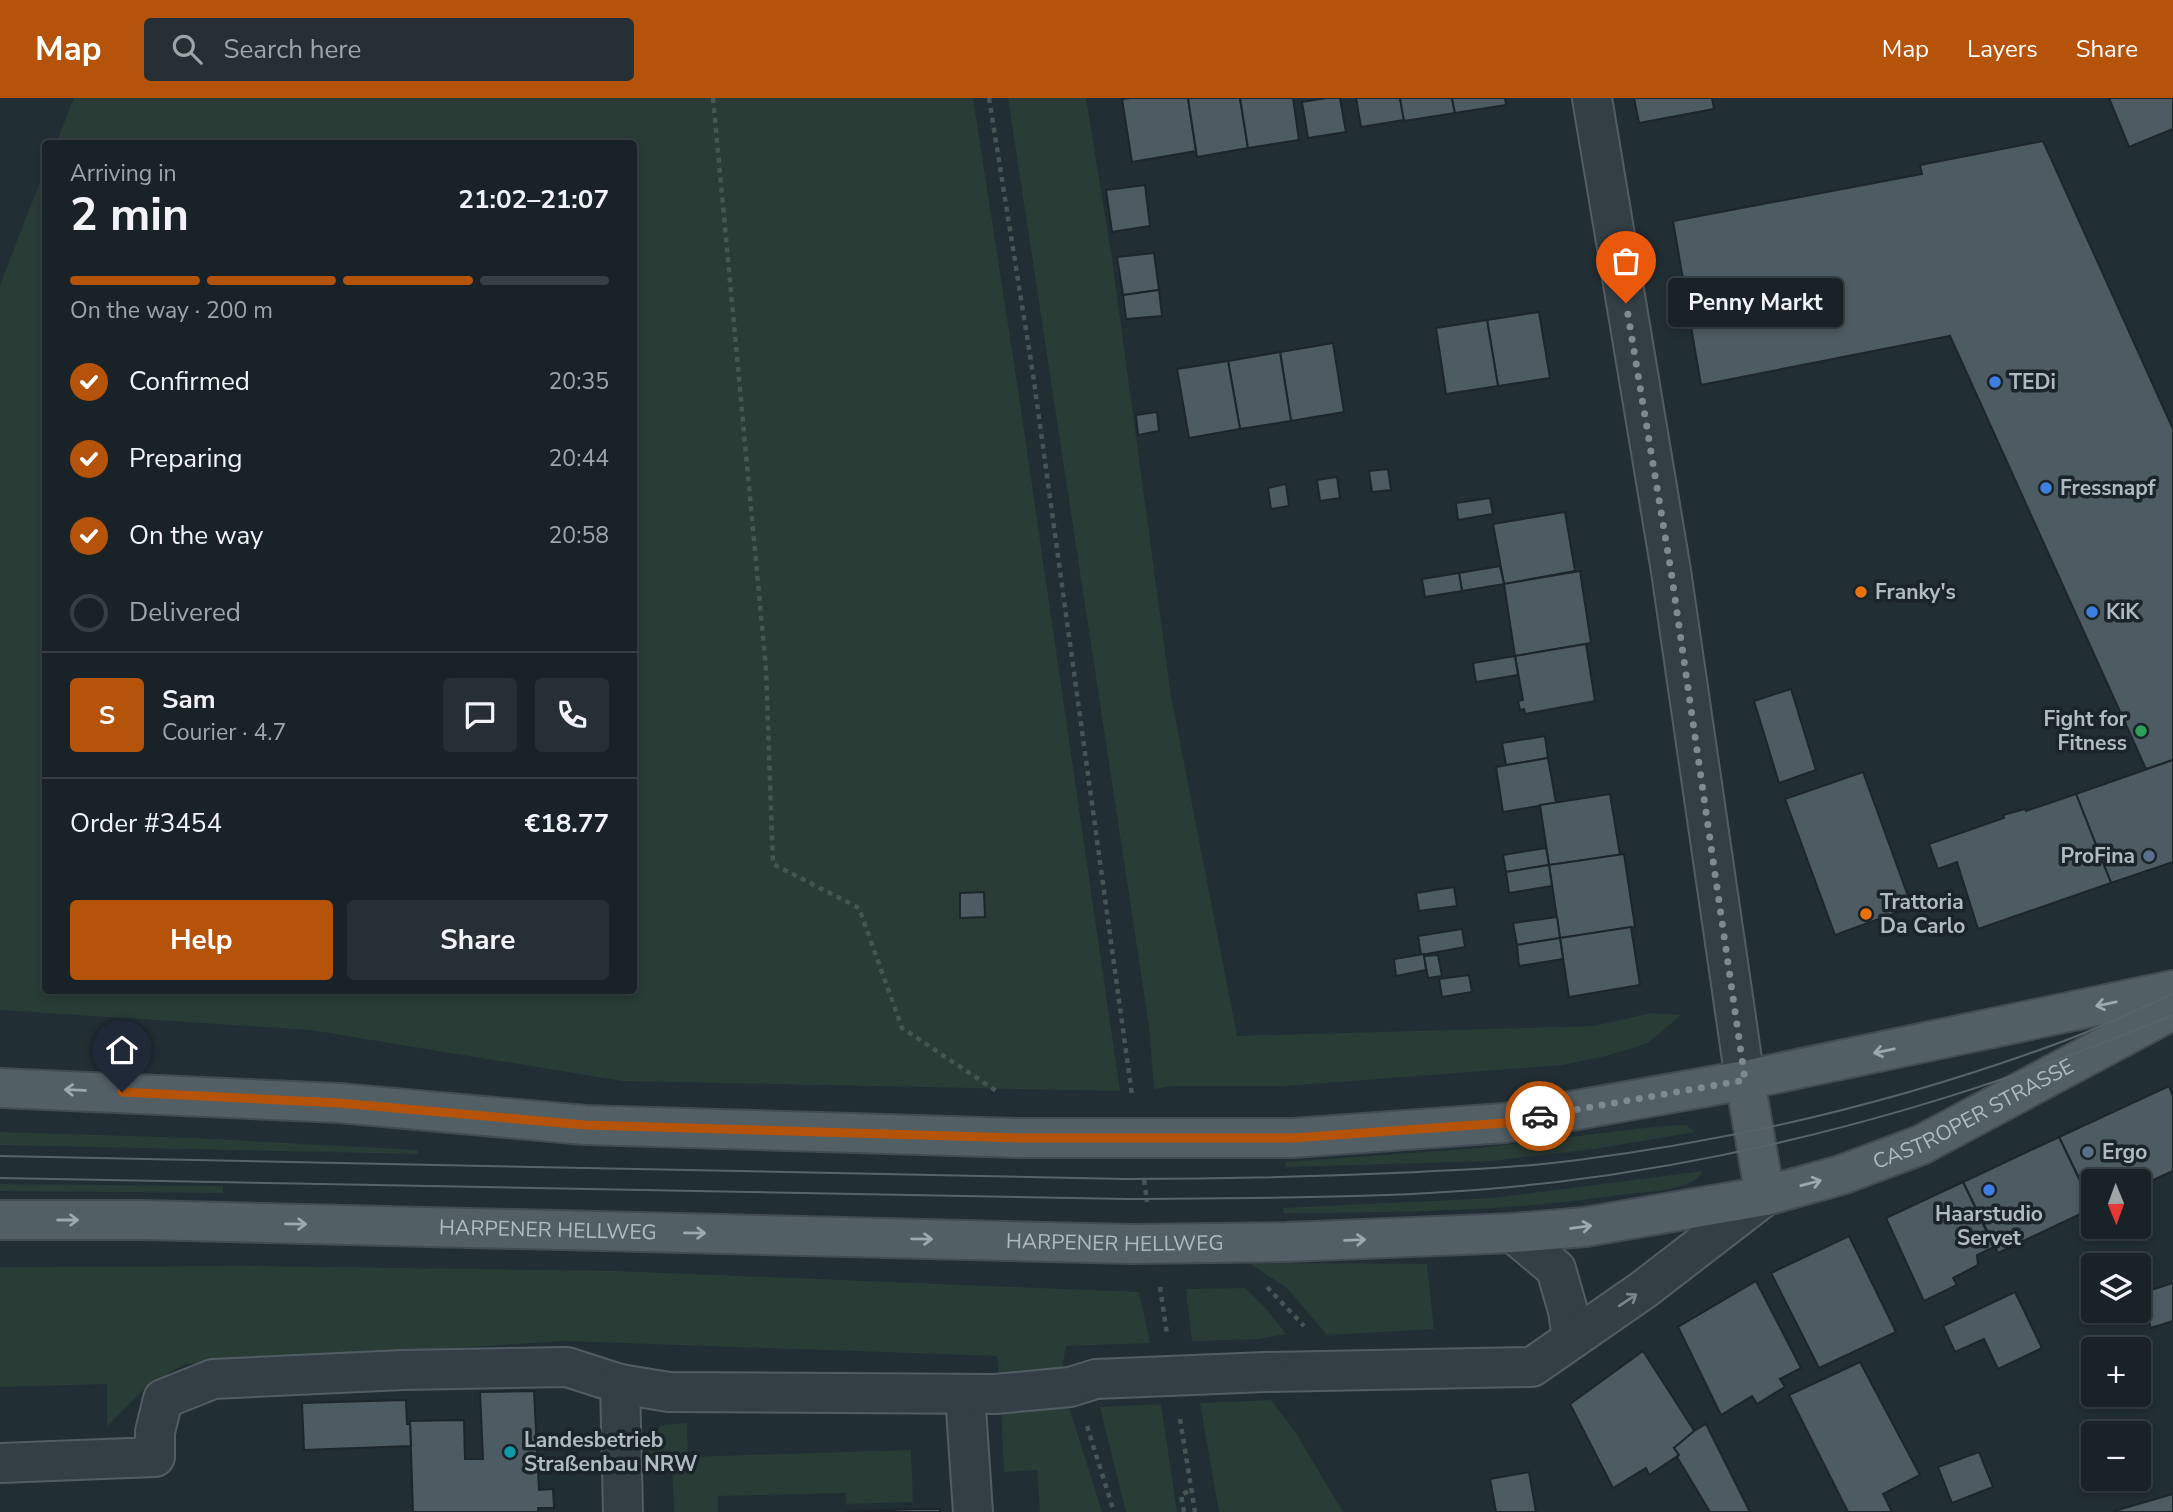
<!DOCTYPE html>
<html lang="en">
<head>
<meta charset="utf-8">
<style>
	body { margin:0; font-family:"Nunito Sans",sans-serif; background:#262f33; color:#f1f3f6; height:100vh; display:flex; flex-direction:column; font-size:26px; white-space:nowrap }
	* { box-sizing:border-box; margin:0 }
	p { font-size:23px; color:#9fa4a7 }
	.icon { flex:none; width:38px; height:38px; fill:none; stroke:currentColor; stroke-width:2; stroke-linecap:round; stroke-linejoin:round }
	.map { position:relative; flex:1; overflow:hidden }
	.side { position:absolute; left:42px; top:42px; width:595px; height:854px; display:flex; flex-direction:column; background:#192227; border-radius:7px; box-shadow:0 4px 10px #0003,0 0 0 2px #373f44 }
	.side>* { flex:none }
	.needle { width:46px; rotate:179deg }
	.tools { position:absolute; left:2081px; top:1071px; display:grid; gap:14px }
	.tools a { display:grid; place-items:center; width:70px; height:70px; border-radius:7px; background:#192227; box-shadow:0 4px 10px #0003,0 0 0 2px #373f44; font-size:35px }
	.pin { position:absolute; display:grid; place-items:center; width:60px; height:60px; color:#fff; margin:-72px -30px; border-radius:50% 50% 50% 0; rotate:-45deg; box-shadow:0 0 7px #0007 }
	.pin .icon { rotate:45deg }
	.courier { position:absolute; display:grid; place-items:center; width:70px; height:70px; margin:-35px; border:5px solid #b45309; border-radius:50%; background:#fff; color:#222; box-shadow:0 2px 9px #0007 }
	.bubble { position:absolute; height:49px; border-radius:7px; background:#192227; box-shadow:0 4px 10px #0003,0 0 0 2px #373f44; font-size:23px; font-weight:700; line-height:49px; text-align:center }
	.headline em { font-style:normal; font-weight:700 }
	.headline div { display:flex; flex-direction:column-reverse }
	.headline { display:flex; align-items:center; justify-content:space-between; height:119px; padding:0 28px }
	h1 { font-size:46px; font-weight:700; line-height:52px }
	.bar { display:grid; grid-template-columns:repeat(4,1fr); gap:10px 7px; align-content:center; height:84px; padding:0 28px }
	.bar i { height:9px; border-radius:5px; background:#373f44 }
	.bar .active { background:#b45309 }
	.bar p { grid-column:span 4 }
	.line { display:flex; align-items:center; gap:18px; padding:0 28px; border-top:2px solid #373f44 }
	.line div { flex:1 }
	.round { display:grid; place-items:center; flex:none; width:74px; height:74px; border-radius:7px; background:#262f33 }
	ol { padding:0 28px; list-style:none }
	li { display:flex; align-items:center; gap:21px; height:77px }
	li p { margin-inline-start:auto }
	li .icon { padding:7px; border-radius:50%; background:#b45309; color:#fff; stroke-width:4 }
	li:last-child { color:#9fa4a7 }
	li i { width:38px; height:38px; border:4px solid #373f44; border-radius:50% }
	.action { display:flex; gap:14px; margin-top:auto; padding:14px 28px }
	.action a { flex:1; height:80px; border-radius:7px; background:#b45309; color:#fff; font-size:28px; font-weight:700; line-height:80px; text-align:center }
	.action a+a { background:#262f33; color:#f1f3f6 }
	header { display:flex; align-items:center; gap:42px; box-sizing:border-box; height:98px; padding:0 35px; background:#b45309; color:#fff }
	header strong { font-size:33px }
	nav { display:flex; gap:38px; margin-inline-start:auto; font-size:24px }
	.search { width:490px; height:63px; background:#262f33; display:flex; align-items:center; gap:18px; box-sizing:border-box; padding:0 24px; border-radius:7px; color:#9fa4a7; font-size:26px }
	.map>svg:first-child { display:block }
	.green { fill:#293c36 }
	.building { fill:#4d5b62; stroke:#1c262b; stroke-width:2 }
	.lines { fill:none; stroke-linecap:round; stroke-linejoin:round }
	.minor-casing { stroke:#525d63; stroke-width:42 }
	.major-casing { stroke:#414b51; stroke-width:42 }
	.path { stroke:#455754; stroke-width:4.5; stroke-dasharray:5 5; stroke-linecap:butt }
	.minor { stroke:#343f45; stroke-width:38 }
	.major { stroke:#525f65; stroke-width:38 }
	.tram { stroke:#57656b; stroke-width:2 }
	.minor-bridge-casing { stroke:#525d63; stroke-width:42; stroke-linecap:butt }
	.minor-bridge { stroke:#343f45; stroke-width:38 }
	.oneway { stroke:#9ca9af }
	.oneway2 { stroke:#78838a }
	.done { stroke:#7d8a90; stroke-width:7; stroke-dasharray:0 12.6 }
	.route { stroke:#b45309; stroke-width:9 }
	.shop-dot { fill:#3f7fe0; stroke:#1a2429; stroke-width:2.5 }
	.food-dot { fill:#e8710a; stroke:#1a2429; stroke-width:2.5 }
	.leisure-dot { fill:#2e9e5b; stroke:#1a2429; stroke-width:2.5 }
	.service-dot { fill:#5c6f8a; stroke:#1a2429; stroke-width:2.5 }
	.culture-dot { fill:#0f9aa8; stroke:#1a2429; stroke-width:2.5 }
	.labels { text-anchor:middle; stroke-width:7; stroke-linejoin:round; paint-order:stroke }
	.poi-label { font-size:21px; font-weight:bold; fill:#afbbc2; stroke:#1a2429; text-anchor:start }
	.street-label { font-size:21px; fill:#afbbc2; stroke:#1a2429 }
</style>
</head>
<body>
<header>
<strong>Map</strong>
<div class="search"><svg class="icon" aria-label="search" viewBox="0 0 24 24"><circle cx="10" cy="10" r="6"/><path d="M15 15l6 6"/></svg>Search here</div>
<nav><a>Map</a><a>Layers</a><a>Share</a></nav>
</header>
<div class="map">
<svg width="2173" height="1414" viewBox="0 0 2173 1414">
	<rect width="100%" height="100%" fill="#212e34"/>
	<g class="green">
		<path d="M 74,0 L 973,0 L 1019,298 L 1120,993 L 622,983 L 311,932 L 0,912 L 0,187 L 45,71 L 46,892 L 634,892 L 634,46 L 56,45 Z"/>
		<path d="M 1008,0 L 1086,0 L 1112,161 L 1171,598 L 1237,938 L 1594,928 L 1651,915 L 1681,917 L 1648,945 L 1606,958 L 1563,967 L 1285,988 L 1173,988 L 1154,991 L 1149,928 Z"/>
		<path d="M 1686,1027 L 1695,1034 L 1594,1051 L 1492,1063 L 1286,1069 L 1286,1064 L 1479,1050 L 1662,1028 Z"/>
		<path d="M 0,1034 L 196,1040 L 417,1052 L 418,1056 L 0,1047 Z"/>
		<path d="M 1703,1073 C 1700,1077 1697,1082 1692,1084 C 1671,1094 1642,1094 1619,1097 C 1508,1114 1396,1114 1284,1115 L 1283,1110 L 1494,1100 Z"/>
		<path d="M 0,1086 L 223,1088 L 223,1095 L 0,1093 Z"/>
		<path d="M 1249,1165 L 1427,1166 L 1434,1231 L 1327,1237 L 1287,1190 Z"/>
		<path d="M 256,1168 L 617,1173 L 1139,1194 L 1150,1245 L 1066,1248 L 1061,1276 L 999,1276 L 997,1258 L 566,1243 L 185,1266 L 147,1288 L 107,1328 L 107,1286 L 0,1289 L 0,1169 Z"/>
		<path d="M 1245,1190 L 1267,1212 L 1286,1236 L 1259,1241 L 1192,1243 L 1186,1191 Z"/>
		<path d="M 1271,1302 L 1296,1335 L 1343,1414 L 1219,1414 L 1200,1305 Z"/>
		<path d="M 1161,1306 L 1177,1414 L 1126,1414 L 1100,1309 Z"/>
		<path d="M 1069,1309 L 1102,1414 L 1040,1414 L 1037,1372 L 1004,1374 L 1001,1313 Z"/>
		<path d="M 687,1325 L 688,1359 L 911,1352 L 913,1404 L 846,1406 L 846,1395 L 718,1398 L 718,1414 L 674,1414 L 672,1365 L 644,1366 L 646,1343 L 662,1327 Z"/>
	</g>
	<g class="building">
		<path d="M 1131,0 L 1188,0 L 1196,53 L 1132,64 L 1122,1 Z"/>
		<path d="M 1188,0 L 1240,0 L 1248,50 L 1197,59 Z"/>
		<path d="M 1240,0 L 1293,0 L 1299,42 L 1248,50 Z"/>
		<path d="M 1326,0 L 1340,0 L 1346,34 L 1308,40 L 1302,4 Z"/>
		<path d="M 1356,0 L 1400,0 L 1404,22 L 1361,29 Z"/>
		<path d="M 1400,0 L 1452,0 L 1455,15 L 1404,23 Z"/>
		<path d="M 1452,0 L 1505,0 L 1506,7 L 1455,15 Z"/>
		<path d="M 1634,0 L 1712,0 L 1714,11 L 1639,25 Z"/>
		<path d="M 2109,0 L 2173,0 L 2173,31 L 2129,49 Z"/>
		<path d="M 2043,43 L 2173,331 L 2173,662 L 2146,671 L 1950,238 L 1701,287 L 1673,123 L 1922,76 L 1920,67 Z"/>
		<path d="M 1145,87 L 1150,128 L 1112,134 L 1106,92 Z"/>
		<path d="M 1154,155 L 1159,192 L 1123,197 L 1117,159 Z"/>
		<path d="M 1159,192 L 1162,218 L 1126,221 L 1123,197 Z"/>
		<path d="M 1539,214 L 1550,280 L 1498,288 L 1487,222 Z"/>
		<path d="M 1487,222 L 1498,288 L 1446,296 L 1436,230 Z"/>
		<path d="M 1333,245 L 1344,314 L 1291,323 L 1280,254 Z"/>
		<path d="M 1280,254 L 1291,323 L 1240,331 L 1228,263 Z"/>
		<path d="M 1228,263 L 1240,331 L 1189,340 L 1177,271 Z"/>
		<path d="M 1157,314 L 1159,333 L 1138,337 L 1136,317 Z"/>
		<path d="M 1388,371 L 1391,392 L 1372,394 L 1369,373 Z"/>
		<path d="M 1337,379 L 1340,400 L 1320,403 L 1317,382 Z"/>
		<path d="M 1286,386 L 1289,408 L 1271,411 L 1268,390 Z"/>
		<path d="M 1490,400 L 1493,416 L 1458,422 L 1456,405 Z"/>
		<path d="M 1565,414 L 1575,473 L 1504,486 L 1493,426 Z"/>
		<path d="M 1500,468 L 1504,486 L 1462,493 L 1459,475 Z"/>
		<path d="M 1580,473 L 1591,545 L 1515,558 L 1504,486 Z"/>
		<path d="M 1459,475 L 1462,493 L 1425,499 L 1422,481 Z"/>
		<path d="M 1586,546 L 1595,603 L 1525,616 L 1524,611 L 1520,612 L 1518,603 L 1523,602 L 1515,558 Z"/>
		<path d="M 1515,558 L 1518,577 L 1476,584 L 1473,565 Z"/>
		<path d="M 1791,591 L 1816,672 L 1779,685 L 1754,603 Z"/>
		<path d="M 1545,638 L 1548,660 L 1506,667 L 1502,645 Z"/>
		<path d="M 1548,660 L 1556,705 L 1503,714 L 1496,669 Z"/>
		<path d="M 2173,662 L 2173,764 L 2111,785 L 2076,696 Z"/>
		<path d="M 1863,674 L 1912,809 L 1835,837 L 1785,701 Z"/>
		<path d="M 1610,696 L 1620,757 L 1549,767 L 1540,707 Z"/>
		<path d="M 2076,696 L 2111,785 L 1978,831 L 1957,764 L 1938,771 L 1929,746 L 2004,720 L 2003,717 L 2025,711 L 2026,713 Z"/>
		<path d="M 1546,750 L 1549,767 L 1506,774 L 1503,757 Z"/>
		<path d="M 1624,756 L 1635,829 L 1560,840 L 1549,767 Z"/>
		<path d="M 1549,767 L 1552,788 L 1509,795 L 1506,774 Z"/>
		<path d="M 1454,789 L 1457,808 L 1419,813 L 1416,795 Z"/>
		<path d="M 984,794 L 985,819 L 960,820 L 960,795 Z"/>
		<path d="M 1557,819 L 1560,840 L 1517,847 L 1513,825 Z"/>
		<path d="M 1631,829 L 1640,887 L 1569,899 L 1560,840 Z"/>
		<path d="M 1462,831 L 1465,849 L 1421,857 L 1418,838 Z"/>
		<path d="M 1560,840 L 1563,861 L 1519,868 L 1517,847 Z"/>
		<path d="M 1424,856 L 1426,872 L 1396,878 L 1394,861 Z"/>
		<path d="M 1438,857 L 1442,878 L 1428,880 L 1424,858 Z"/>
		<path d="M 1469,877 L 1472,894 L 1442,899 L 1439,881 Z"/>
		<path d="M 2169,988 L 2173,998 L 2173,1073 L 2138,1089 L 2138,1083 L 2093,1083 L 2093,1109 L 2059,1039 Z"/>
		<path d="M 2059,1039 L 2093,1110 L 1998,1155 L 1963,1084 Z"/>
		<path d="M 1963,1084 L 1994,1149 L 1977,1157 L 1978,1167 L 1953,1180 L 1957,1187 L 1924,1203 L 1886,1120 Z"/>
		<path d="M 1849,1138 L 1896,1234 L 1819,1270 L 1771,1175 Z"/>
		<path d="M 1756,1183 L 1801,1270 L 1780,1281 L 1785,1289 L 1757,1306 L 1752,1298 L 1721,1317 L 1678,1229 Z"/>
		<path d="M 2173,1185 L 2173,1223 L 2151,1230 L 2139,1196 Z"/>
		<path d="M 2015,1194 L 2042,1250 L 1998,1271 L 1984,1241 L 1955,1254 L 1943,1228 Z"/>
		<path d="M 1643,1253 L 1695,1334 L 1674,1350 L 1679,1357 L 1649,1377 L 1646,1370 L 1613,1390 L 1570,1306 Z"/>
		<path d="M 1860,1264 L 1920,1377 L 1883,1396 L 1892,1414 L 1848,1414 L 1789,1297 Z"/>
		<path d="M 534,1293 L 539,1392 L 553,1391 L 554,1410 L 538,1410 L 538,1414 L 413,1414 L 410,1323 L 464,1322 L 465,1361 L 483,1361 L 480,1294 Z"/>
		<path d="M 406,1302 L 407,1326 L 410,1326 L 411,1348 L 304,1352 L 302,1305 Z"/>
		<path d="M 1706,1326 L 1750,1414 L 1710,1414 L 1677,1359 L 1679,1357 L 1674,1350 L 1694,1333 Z"/>
		<path d="M 1979,1354 L 1993,1389 L 1952,1405 L 1938,1369 Z"/>
		<path d="M 1529,1374 L 1536,1414 L 1496,1414 L 1490,1381 Z"/>
		<path d="M 2173,1396 L 2173,1414 L 2111,1414 Z"/>
		<path d="M 914,1411 L 940,1411 L 940,1414 L 846,1414 Z"/>
	</g>
	<g class="lines">
		<defs>
			<g id="minor">
				<path d="M 1592,0 L 1671,473 L 1745,982"/>
				<path d="M 1513,1135 L 1556,1171 L 1568,1213 L 1572,1240"/>
				<path d="M 1265,1274 L 1532,1269 L 1643,1192 L 1765,1098"/>
				<path d="M 965,1296 L 973,1414"/>
				<path d="M 0,1365 L 155,1359 L 155,1334 L 163,1301 L 213,1281 L 403,1272 L 567,1269 L 620,1286"/>
				<path d="M 623,1414 L 620,1286 L 669,1294 L 995,1296 L 1070,1289 L 1096,1281"/>
			</g>
			<g id="major">
				<path d="M 1745,982 L 1765,1098"/>
				<path d="M 0,990 L 339,1005 L 585,1027 L 1019,1040 L 1293,1040 L 1504,1025 L 1745,982 L 2173,892"/>
				<path id="s1" d="M 0,1122 L 143,1122 L 1133,1146 L 1287,1144 L 1513,1135 L 1585,1129 L 1765,1098 L 1841,1077 L 1921,1047 L 2173,912"/>
			</g>
		</defs>
		<use href="#minor" class="minor-casing"/>
		<use href="#major" class="major-casing"/>
		<g class="path">
			<path d="M 713,0 L 766,571 L 773,766 L 859,810 L 902,930 L 998,994"/>
			<path d="M 989,0 L 1033,276 L 1132,997"/>
			<path d="M 1144,1082 L 1147,1104"/>
			<path d="M 1160,1189 L 1167,1236"/>
			<path d="M 1267,1189 L 1304,1228"/>
			<path d="M 1180,1321 L 1195,1414"/>
			<path d="M 1087,1328 L 1114,1414"/>
			<path d="M 1184,1414 L 1181,1397 L 1191,1392"/>
		</g>
		<use href="#minor" class="minor"/>
		<use href="#major" class="major"/>
		<g class="tram">
			<path d="M 0,1058 L 1125,1081 C 1215,1081 1305,1079 1395,1075 C 1456,1072 1517,1070 1578,1062 C 1742,1041 1908,1001 2064,943 C 2101,929 2137,912 2173,896"/>
			<path d="M 0,1080 L 1127,1101 C 1270,1100 1415,1101 1557,1084 C 1770,1058 1975,999 2173,917"/>
		</g>
		<defs>
			<path id="minor-bridge" d="M 1096,1281 L 1265,1274"/>
		</defs>
		<use href="#minor-bridge" class="minor-bridge-casing"/>
		<use href="#minor-bridge" class="minor-bridge"/>
	</g>
	<defs><path id="oneway-shaft" d="M-6 0H5M1.5-3L5.5 0L1.5 3" fill="none" stroke-width="1.6" stroke-linecap="round" stroke-linejoin="round" transform="scale(1.75)"/></defs>
	<g class="oneway">
		<use href="#oneway-shaft" transform="translate(2106 906) rotate(168)"/>
		<use href="#oneway-shaft" transform="translate(1884 953) rotate(168)"/>
		<use href="#oneway-shaft" transform="translate(75 992) rotate(-178)"/>
		<use href="#oneway-shaft" transform="translate(1811 1085) rotate(-15)"/>
		<use href="#oneway-shaft" transform="translate(68 1122)"/>
		<use href="#oneway-shaft" transform="translate(296 1126) rotate(1)"/>
		<use href="#oneway-shaft" transform="translate(1581 1129) rotate(-7)"/>
		<use href="#oneway-shaft" transform="translate(695 1135) rotate(1)"/>
		<use href="#oneway-shaft" transform="translate(922 1141) rotate(1)"/>
		<use href="#oneway-shaft" transform="translate(1355 1142) rotate(-2)"/>
	</g>
	<use class="oneway2" href="#oneway-shaft" transform="translate(1628 1202) rotate(-34)"/>
	<g class="lines">
		<path class="done" d="M 1540,1018 L 1745,982 L 1671,473 L 1626,205"/>
		<path class="route" d="M 122,994 L 339,1005 L 585,1027 L 1019,1040 L 1293,1040 L 1504,1025 L 1540,1018"/>
	</g>
	<g class="shop-dot">
		<circle cx="1995" cy="284" r="7"/>
		<circle cx="2046" cy="390" r="7"/>
		<circle cx="2092" cy="514" r="7"/>
		<circle cx="1989" cy="1092" r="7"/>
	</g>
	<g class="food-dot">
		<circle cx="1861" cy="494" r="7"/>
		<circle cx="1866" cy="816" r="7"/>
	</g>
	<circle class="leisure-dot" cx="2141" cy="633" r="7"/>
	<g class="service-dot">
		<circle cx="2149" cy="758" r="7"/>
		<circle cx="2088" cy="1054" r="7"/>
	</g>
	<circle class="culture-dot" cx="510" cy="1354" r="7"/>
	<g class="labels">
		<g class="poi-label">
			<text x="2009" y="291">TEDi</text>
			<text x="2060" y="397">Fressnapf</text>
			<text x="1875" y="501">Franky's</text>
			<text x="2106" y="521">KiK</text>
			<text x="2127" y="628" text-anchor="end">Fight for<tspan x="2127" dy="24">Fitness</tspan></text>
			<text x="2135" y="765" text-anchor="end">ProFina</text>
			<text x="1880" y="811">Trattoria<tspan x="1880" dy="24">Da Carlo</tspan></text>
			<text x="2102" y="1061">Ergo</text>
			<text x="1989" y="1123" text-anchor="middle">Haarstudio<tspan x="1989" dy="24">Servet</tspan></text>
			<text x="524" y="1349">Landesbetrieb<tspan x="524" dy="24">Straßenbau NRW</tspan></text>
		</g>
		<g class="street-label">
			<text dy="7" stroke="none"><textPath href="#s1" startOffset="1993">CASTROPER STRASSE</textPath></text>
			<text dy="7" stroke="none"><textPath href="#s1" startOffset="548">HARPENER HELLWEG</textPath></text>
			<text dy="7" stroke="none"><textPath href="#s1" startOffset="1115">HARPENER HELLWEG</textPath></text>
		</g>
	</g>
</svg>
<div class="tools">
<a><svg class="needle" viewBox="-14 -14 28 28"><path d="M0-13l5 13h-10z" fill="#e53935"/><path d="M0 13l5-13h-10z" fill="#9fa4a7"/></svg></a>
<a><svg class="icon" aria-label="layers" viewBox="0 0 24 24"><path d="M12 4l9 5-9 5-9-5zM3 14l9 5 9-5"/></svg></a>
<a>+</a>
<a>−</a>
</div>
<div class="pin" style="left:1626px;top:205px;background:#ea580c"><svg class="icon" aria-label="bag" viewBox="0 0 24 24"><path d="M5 8h14l-1 12H6zM9 8a3 3 0 0 1 6 0"/></svg></div>
<div class="pin" style="left:122px;top:994px;background:#1f2937"><svg class="icon" aria-label="home" viewBox="0 0 24 24"><path d="M3 11l9-7 9 7M6 9v11h12V9"/></svg></div>
<div class="courier" style="left:1540px;top:1018px"><svg class="icon" aria-label="car" viewBox="0 0 24 24"><path d="M5 17H2v-5l4-1 3-4h7l3 4 3 1v5h-3M9 17h6M6 11h13"/><circle cx="7" cy="17" r="2"/><circle cx="17" cy="17" r="2"/></svg></div>
<div class="bubble" style="left:1668px;top:180px;width:175px">Penny Markt</div>
<section class="side">
<div class="headline"><div><h1>2 min</h1><p>Arriving in</p></div><em>21:02–21:07</em></div>
<div class="bar"><i class="active"></i><i class="active"></i><i class="active"></i><i></i><p>On the way · 200 m</p></div>
<ol>
<li><svg class="icon" aria-label="check" viewBox="0 0 24 24"><path d="M5 12l5 5 9-10"/></svg>Confirmed<p>20:35</p></li>
<li><svg class="icon" aria-label="check" viewBox="0 0 24 24"><path d="M5 12l5 5 9-10"/></svg>Preparing<p>20:44</p></li>
<li><svg class="icon" aria-label="check" viewBox="0 0 24 24"><path d="M5 12l5 5 9-10"/></svg>On the way<p>20:58</p></li>
<li><i></i>Delivered</li>
</ol>
<div class="line" style="height:126px"><b class="round" style="background:#b45309;color:#fff">S</b><div><b>Sam</b><p>Courier · 4.7</p></div><a class="round"><svg class="icon" aria-label="chat" viewBox="0 0 24 24"><path d="M4 5h16v11H9l-5 4z"/></svg></a><a class="round"><svg class="icon" aria-label="phone" viewBox="0 0 24 24"><path d="M5 4h4l2 5-3 2q2 4 5 5l2-3 5 2v4C11 20 4 13 5 4z"/></svg></a></div>
<div class="line" style="height:91px"><div>Order #3454</div><b>€18.77</b></div>
<div class="action"><a>Help</a><a>Share</a></div>
</section>
</div>
</body>
</html>
